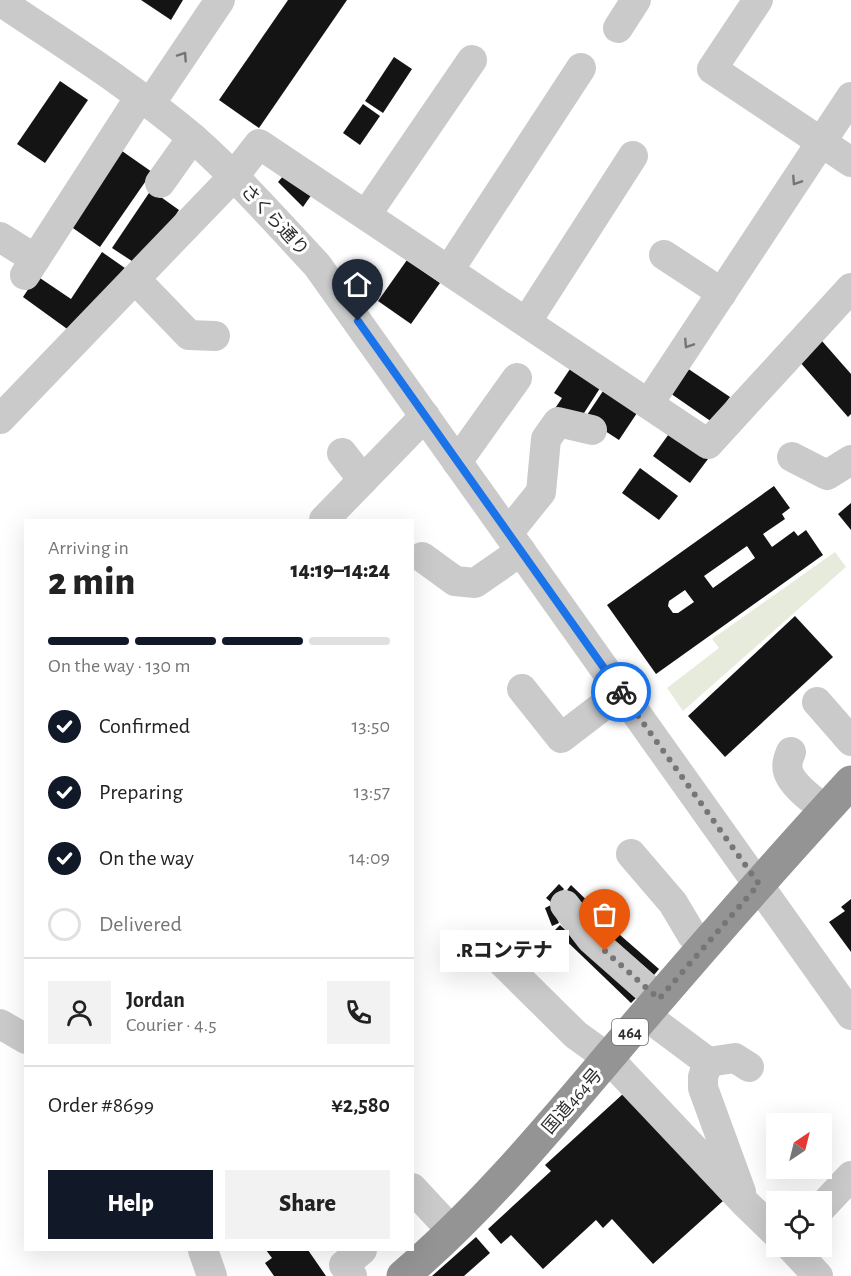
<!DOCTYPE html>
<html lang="en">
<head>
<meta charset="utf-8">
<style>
	body { margin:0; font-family:"Alegreya Sans","Noto Sans JP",sans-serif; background:#f2f2f2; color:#222; height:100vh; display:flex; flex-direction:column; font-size:22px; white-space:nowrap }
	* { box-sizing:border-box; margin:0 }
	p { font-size:20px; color:#767676 }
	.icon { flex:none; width:33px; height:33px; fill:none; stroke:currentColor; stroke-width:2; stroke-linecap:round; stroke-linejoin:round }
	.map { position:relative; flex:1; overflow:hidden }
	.side { position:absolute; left:24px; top:519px; width:390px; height:732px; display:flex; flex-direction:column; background:#fff; border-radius:0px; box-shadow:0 6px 24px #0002 }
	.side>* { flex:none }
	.needle { width:39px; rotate:35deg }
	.buttons { position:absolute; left:766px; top:1113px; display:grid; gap:12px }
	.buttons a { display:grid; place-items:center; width:66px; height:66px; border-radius:0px; background:#fff; box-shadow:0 6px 24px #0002; font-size:30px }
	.pin { position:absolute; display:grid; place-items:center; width:51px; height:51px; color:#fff; margin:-62px -26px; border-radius:50% 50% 50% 0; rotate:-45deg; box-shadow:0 0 6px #0007 }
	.pin .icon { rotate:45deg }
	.courier { position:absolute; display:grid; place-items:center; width:60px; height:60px; margin:-30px; border:4px solid #1a73e8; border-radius:50%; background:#fff; color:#222; box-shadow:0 2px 8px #0007 }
	.bubble { position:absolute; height:42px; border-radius:0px; background:#fff; box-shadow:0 6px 24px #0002; font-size:20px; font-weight:800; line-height:42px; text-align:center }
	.summary em { font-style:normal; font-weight:800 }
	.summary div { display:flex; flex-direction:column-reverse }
	.summary { display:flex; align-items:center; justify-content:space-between; height:102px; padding:0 24px }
	h1 { font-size:39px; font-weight:800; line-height:45px }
	.bar { display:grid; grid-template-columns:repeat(4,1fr); gap:9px 6px; align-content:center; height:72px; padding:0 24px }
	.bar i { height:8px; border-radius:4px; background:#e0e0e0 }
	.bar .active { background:#111827 }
	.bar p { grid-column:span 4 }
	.line { display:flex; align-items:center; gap:15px; padding:0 24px; border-top:2px solid #e0e0e0 }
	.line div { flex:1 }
	.round { display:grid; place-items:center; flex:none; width:63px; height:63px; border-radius:0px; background:#f2f2f2 }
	ol { padding:0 24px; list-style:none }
	li { display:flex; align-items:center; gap:18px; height:66px }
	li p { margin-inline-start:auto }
	li .icon { padding:6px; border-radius:50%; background:#111827; color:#fff; stroke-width:4 }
	li:last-child { color:#767676 }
	li i { width:33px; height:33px; border:3px solid #e0e0e0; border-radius:50% }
	.button { display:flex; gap:12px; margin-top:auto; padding:12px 24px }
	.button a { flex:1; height:69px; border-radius:0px; background:#111827; color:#fff; font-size:24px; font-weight:800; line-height:69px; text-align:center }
	.button a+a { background:#f2f2f2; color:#222 }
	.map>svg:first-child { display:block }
	.green { fill:#e6ebdb }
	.building { fill:#141414; fill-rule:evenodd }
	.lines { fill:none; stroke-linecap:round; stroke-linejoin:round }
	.minor { stroke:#cacaca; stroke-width:30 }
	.highway { stroke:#949494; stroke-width:33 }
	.oneway { stroke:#747474 }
	.done { stroke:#767676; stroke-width:6; stroke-dasharray:0 10.8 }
	.route { stroke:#1a73e8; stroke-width:8 }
	.labels { text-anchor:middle; stroke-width:6; stroke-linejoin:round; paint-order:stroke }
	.shield { fill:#fff; stroke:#6c6c6c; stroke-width:1.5 }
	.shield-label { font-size:16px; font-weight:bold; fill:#2d2d2d }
	.street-label { font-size:18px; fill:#2d2d2d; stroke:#fff }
</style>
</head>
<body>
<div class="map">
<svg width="851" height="1276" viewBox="0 0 851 1276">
	<rect width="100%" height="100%" fill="#fff"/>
	<path class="green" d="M 835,552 L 846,567 L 683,711 L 667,688 L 719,648 L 712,639 Z"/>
	<g class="building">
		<path d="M 141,0 L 183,0 L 171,20 Z"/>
		<path d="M 288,0 L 347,0 L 259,128 L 219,100 Z"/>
		<path d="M 394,57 L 412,69 L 383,113 L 365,101 Z"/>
		<path d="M 60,81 L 88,100 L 45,163 L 17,144 Z"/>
		<path d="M 363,104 L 380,116 L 360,145 L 343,133 Z"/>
		<path d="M 122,151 L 152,172 L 100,247 L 70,226 Z"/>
		<path d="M 284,175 L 312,194 L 303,207 L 278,182 Z"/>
		<path d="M 151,190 L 179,210 L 141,267 L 112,248 Z"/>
		<path d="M 102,252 L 132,273 L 70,331 L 23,297 L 37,276 L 71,299 Z"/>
		<path d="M 407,260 L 440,283 L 411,324 L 378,301 Z"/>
		<path d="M 822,341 L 851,374 L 851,414 L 848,417 L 799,361 Z"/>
		<path d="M 572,366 L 602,385 L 577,424 L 554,410 L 562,398 L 554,393 Z"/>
		<path d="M 684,366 L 730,397 L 712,422 L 667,391 Z"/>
		<path d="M 603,391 L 637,413 L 619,440 L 585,418 Z"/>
		<path d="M 671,431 L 708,459 L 690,483 L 653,456 Z"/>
		<path d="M 640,468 L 678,496 L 659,520 L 622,493 Z"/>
		<path d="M 774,486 L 790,508 L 782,514 L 785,519 L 763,534 L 772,547 L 794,531 L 798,536 L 806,530 L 823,555 L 656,674 L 607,605 ZM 747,546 L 755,558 L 713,588 L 704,576 ZM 685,590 L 694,602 L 678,613 L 673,613 L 668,606 L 669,601 Z"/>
		<path d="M 851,503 L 851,530 L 838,514 Z"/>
		<path d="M 795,616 L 833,657 L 725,757 L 688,716 Z"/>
		<path d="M 559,884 L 564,889 L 552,903 L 546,898 Z"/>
		<path d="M 571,885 L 600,913 L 595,918 L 567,890 Z"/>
		<path d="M 851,899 L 851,952 L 829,922 L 845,911 L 841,907 Z"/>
		<path d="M 551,905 L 559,923 L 552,926 L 545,908 Z"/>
		<path d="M 604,909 L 618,921 L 612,928 L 659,969 L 654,975 L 607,934 L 591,924 Z"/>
		<path d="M 560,925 L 637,997 L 631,1003 L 555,930 Z"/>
		<path d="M 624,1093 L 723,1201 L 653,1264 L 612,1219 L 603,1228 L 596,1220 L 543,1269 L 511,1235 L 501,1244 L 488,1229 L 551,1171 L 545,1165 Z"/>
		<path d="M 476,1237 L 490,1253 L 464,1276 L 432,1276 Z"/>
		<path d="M 266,1250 L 308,1250 L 326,1276 L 274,1276 L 265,1263 L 272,1258 Z"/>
	</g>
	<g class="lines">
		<g class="minor">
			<path d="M 758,0 L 712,69 L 851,162"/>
			<path d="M 0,1 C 65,45 133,87 193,138 C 237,177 277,222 317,265 L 851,1015"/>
			<path d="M 618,28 L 636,0"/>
			<path d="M 150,104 L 220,0"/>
			<path d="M 160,183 L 192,138"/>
			<path d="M 366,215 L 472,60"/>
			<path d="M 0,237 L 35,259"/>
			<path d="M 664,255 L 722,293"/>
			<path d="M 449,270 L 581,68"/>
			<path d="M 25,275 L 140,97"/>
			<path d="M 135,279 L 189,335 L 215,336"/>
			<path d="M 527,321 L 633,156"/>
			<path d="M 649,403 L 851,97"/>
			<path d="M 0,419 L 234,176 L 259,144 L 708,444 L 851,288"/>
			<path d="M 342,453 L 363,480"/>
			<path d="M 792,457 L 827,475 L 851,460"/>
			<path d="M 457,462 L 517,378"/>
			<path d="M 324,520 L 425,416"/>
			<path d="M 508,533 L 541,492 L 546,439 L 558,422 L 592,430"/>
			<path d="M 422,557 L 455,581 L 475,583 L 521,551"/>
			<path d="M 522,689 L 561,738 L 621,692"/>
			<path d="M 817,702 L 851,741"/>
			<path d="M 791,752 C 788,759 785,767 790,776 C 795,786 816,805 827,808"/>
			<path d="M 631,854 L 673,903 L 692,935 L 703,948"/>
			<path d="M 565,905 L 591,939 L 659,999"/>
			<path d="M 491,951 L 576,1035 L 608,1058 L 745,1203 L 777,1234"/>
			<path d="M 645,1015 L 708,1062 L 735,1058 L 749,1067"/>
			<path d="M 0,1024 L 26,1039"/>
			<path d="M 708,1062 L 703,1077 L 703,1088 L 741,1192"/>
			<path d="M 412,1188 L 453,1232"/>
			<path d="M 822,1207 L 851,1176"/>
			<path d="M 790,1246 L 818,1276"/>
			<path d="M 203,1250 L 212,1276"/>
			<path d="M 352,1276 L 344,1265 L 362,1250"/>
		</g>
		<path class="highway" d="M 403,1276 C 484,1207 551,1125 620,1044 C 695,956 772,868 851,782"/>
	</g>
	<defs><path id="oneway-chevron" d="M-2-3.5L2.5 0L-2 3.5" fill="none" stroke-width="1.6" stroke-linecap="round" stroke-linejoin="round" transform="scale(1.5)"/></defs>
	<g class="oneway">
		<use href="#oneway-chevron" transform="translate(183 56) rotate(-56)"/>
		<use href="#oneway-chevron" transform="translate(796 181) rotate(123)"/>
		<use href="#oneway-chevron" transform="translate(688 344) rotate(123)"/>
	</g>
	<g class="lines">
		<path class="done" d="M 605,951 L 659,999 L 759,884 L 621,692"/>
		<path class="route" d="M 358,321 L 621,692"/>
	</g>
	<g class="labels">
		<rect class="shield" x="612" y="1019" width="36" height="26" rx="4.5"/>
		<g class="shield-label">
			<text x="630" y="1038">464</text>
		</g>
		<g class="street-label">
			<text transform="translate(275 220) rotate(47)" y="6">さくら通り</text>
			<text transform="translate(572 1101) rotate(-49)" y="6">国道464号</text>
		</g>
	</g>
</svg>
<div class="buttons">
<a><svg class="needle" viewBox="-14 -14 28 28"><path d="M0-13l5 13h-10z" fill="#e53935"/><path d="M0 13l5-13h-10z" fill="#767676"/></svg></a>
<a><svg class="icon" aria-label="locate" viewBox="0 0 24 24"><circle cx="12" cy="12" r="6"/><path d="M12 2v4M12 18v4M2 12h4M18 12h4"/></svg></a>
</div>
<div class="pin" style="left:605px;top:951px;background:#ea580c"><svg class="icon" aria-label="bag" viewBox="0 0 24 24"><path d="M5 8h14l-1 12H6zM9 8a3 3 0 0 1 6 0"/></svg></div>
<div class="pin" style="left:358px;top:321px;background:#1f2937"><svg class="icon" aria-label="home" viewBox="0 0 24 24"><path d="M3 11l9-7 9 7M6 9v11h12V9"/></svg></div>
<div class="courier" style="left:621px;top:692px"><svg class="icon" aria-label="bike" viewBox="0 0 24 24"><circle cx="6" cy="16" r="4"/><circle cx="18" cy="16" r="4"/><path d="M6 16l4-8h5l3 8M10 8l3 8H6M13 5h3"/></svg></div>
<div class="bubble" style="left:440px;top:930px;width:129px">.Rコンテナ</div>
<section class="side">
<div class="summary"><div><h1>2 min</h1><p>Arriving in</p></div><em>14:19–14:24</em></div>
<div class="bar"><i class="active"></i><i class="active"></i><i class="active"></i><i></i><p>On the way · 130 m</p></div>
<ol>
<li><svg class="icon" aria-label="check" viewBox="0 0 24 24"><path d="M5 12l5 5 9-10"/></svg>Confirmed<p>13:50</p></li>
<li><svg class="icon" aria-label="check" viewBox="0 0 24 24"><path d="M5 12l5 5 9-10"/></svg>Preparing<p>13:57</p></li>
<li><svg class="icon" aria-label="check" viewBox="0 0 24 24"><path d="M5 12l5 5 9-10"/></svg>On the way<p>14:09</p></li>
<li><i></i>Delivered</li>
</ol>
<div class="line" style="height:108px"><a class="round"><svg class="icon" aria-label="person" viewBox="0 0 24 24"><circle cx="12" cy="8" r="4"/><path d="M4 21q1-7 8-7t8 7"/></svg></a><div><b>Jordan</b><p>Courier · 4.5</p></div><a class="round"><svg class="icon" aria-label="phone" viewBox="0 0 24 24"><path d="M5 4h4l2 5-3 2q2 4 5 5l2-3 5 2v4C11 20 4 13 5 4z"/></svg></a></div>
<div class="line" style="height:78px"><div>Order #8699</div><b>¥2,580</b></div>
<div class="button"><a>Help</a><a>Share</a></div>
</section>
</div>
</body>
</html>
